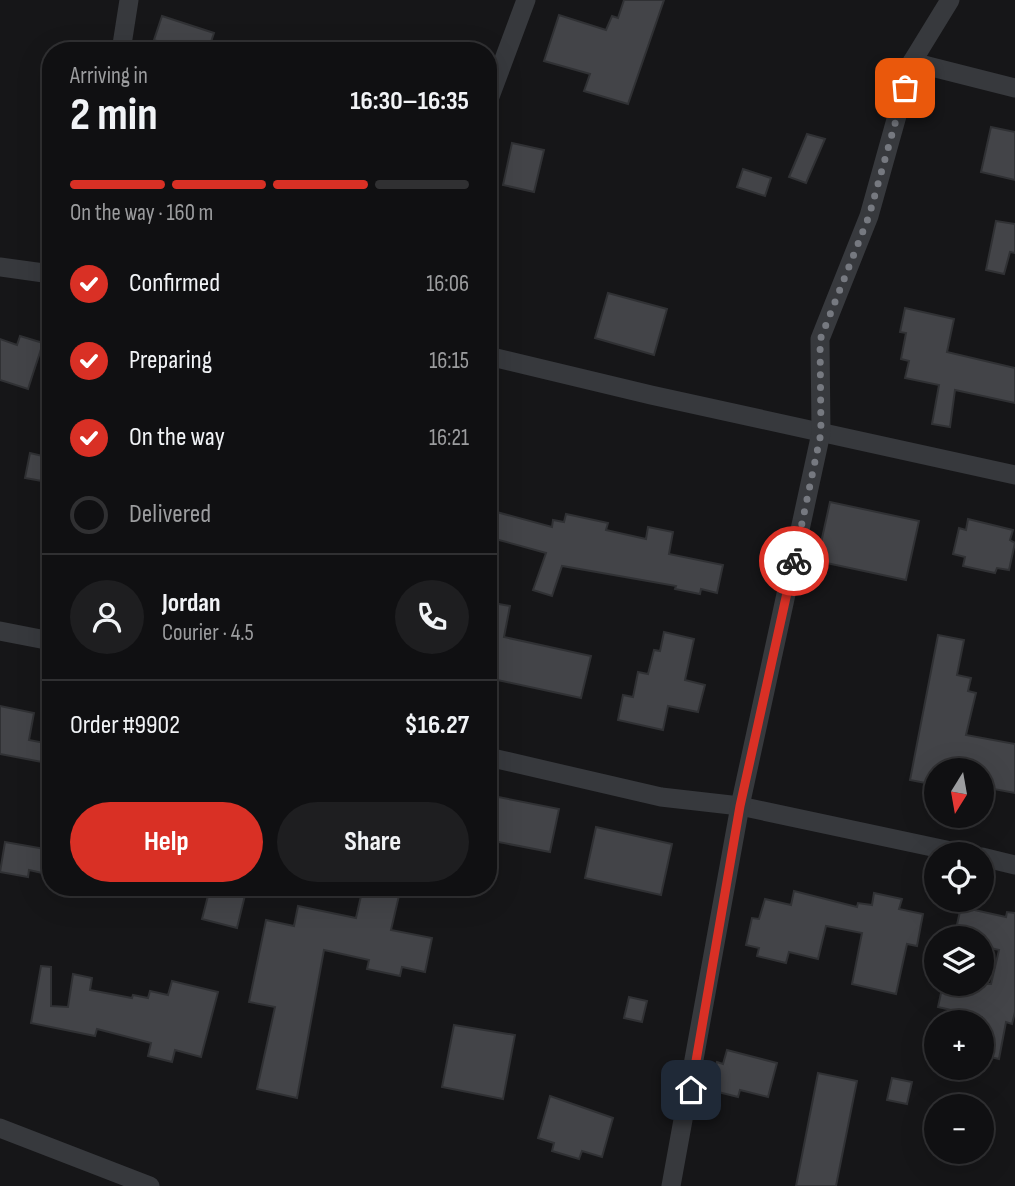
<!DOCTYPE html>
<html lang="en">
<head>
<meta charset="utf-8">
<style>
	body { margin:0; font-family:"Sofia Sans Condensed",sans-serif; background:#1e1e20; color:#f1f3f6; height:100vh; display:flex; flex-direction:column; font-size:26px; white-space:nowrap }
	* { box-sizing:border-box; margin:0 }
	p { font-size:23px; color:#9c9d9f }
	.icon { flex:none; width:38px; height:38px; fill:none; stroke:currentColor; stroke-width:2; stroke-linecap:round; stroke-linejoin:round }
	.map { position:relative; flex:1; overflow:hidden }
	.panel { position:absolute; left:42px; top:42px; width:455px; height:854px; display:flex; flex-direction:column; background:#101012; border-radius:28px; box-shadow:0 7px 28px #0002,0 0 0 2px #303032 }
	.panel>* { flex:none }
	.needle { width:46px; rotate:191deg }
	.tools { position:absolute; left:924px; top:758px; display:grid; gap:14px }
	.tools a { display:grid; place-items:center; width:70px; height:70px; border-radius:50%; background:#101012; box-shadow:0 7px 28px #0002,0 0 0 2px #303032; font-size:35px }
	.pin { position:absolute; display:grid; place-items:center; width:60px; height:60px; color:#fff; margin:-30px; border-radius:14px; box-shadow:0 4px 10px #0006 }
	.courier { position:absolute; display:grid; place-items:center; width:70px; height:70px; margin:-35px; border:5px solid #d93025; border-radius:50%; background:#fff; color:#222; box-shadow:0 2px 9px #0007 }
	.head em { font-style:normal; font-weight:700 }
	.head div { display:flex; flex-direction:column-reverse }
	.head { display:flex; align-items:center; justify-content:space-between; height:119px; padding:0 28px }
	h1 { font-size:46px; font-weight:700; line-height:52px }
	.bar { display:grid; grid-template-columns:repeat(4,1fr); gap:10px 7px; align-content:center; height:84px; padding:0 28px }
	.bar i { height:9px; border-radius:5px; background:#303032 }
	.bar .on { background:#d93025 }
	.bar p { grid-column:span 4 }
	.line { display:flex; align-items:center; gap:18px; padding:0 28px; border-top:2px solid #303032 }
	.line div { flex:1 }
	.round { display:grid; place-items:center; flex:none; width:74px; height:74px; border-radius:37px; background:#1e1e20 }
	ol { padding:0 28px; list-style:none }
	li { display:flex; align-items:center; gap:21px; height:77px }
	li p { margin-inline-start:auto }
	li .icon { padding:7px; border-radius:50%; background:#d93025; color:#fff; stroke-width:4 }
	li:last-child { color:#9c9d9f }
	li i { width:38px; height:38px; border:4px solid #303032; border-radius:50% }
	.action { display:flex; gap:14px; margin-top:auto; padding:14px 28px }
	.action a { flex:1; height:80px; border-radius:42px; background:#d93025; color:#fff; font-size:28px; font-weight:700; line-height:80px; text-align:center }
	.action a+a { background:#1e1e20; color:#f1f3f6 }
	.map>svg:first-child { display:block }
	.building { fill:#434448; stroke:#303134; stroke-width:2 }
	.lines { fill:none; stroke-linecap:round; stroke-linejoin:round }
	.minor { stroke:#37393d; stroke-width:19 }
	.done { stroke:#767980; stroke-width:7; stroke-dasharray:0 12.6 }
	.route { stroke:#d93025; stroke-width:9 }
</style>
</head>
<body>
<div class="map">
<svg width="1015" height="1186" viewBox="0 0 1015 1186">
	<rect width="100%" height="100%" fill="#161618"/>
	<g class="building">
		<path d="M 624,0 L 664,0 L 628,104 L 584,91 L 590,74 L 544,61 L 559,15 L 606,30 L 612,16 L 618,18 Z"/>
		<path d="M 162,16 L 214,33 L 208,51 L 159,51 L 162,43 L 154,40 Z"/>
		<path d="M 991,127 L 1015,132 L 1015,180 L 981,172 Z"/>
		<path d="M 807,134 L 825,139 L 806,183 L 789,177 Z"/>
		<path d="M 512,143 L 544,150 L 534,192 L 503,185 Z"/>
		<path d="M 743,169 L 771,178 L 765,196 L 737,187 Z"/>
		<path d="M 996,221 L 1015,224 L 1015,253 L 1010,252 L 1004,274 L 986,270 Z"/>
		<path d="M 608,293 L 667,309 L 654,355 L 595,338 Z"/>
		<path d="M 905,308 L 954,319 L 947,352 L 1015,368 L 1015,403 L 955,390 L 950,427 L 932,424 L 939,385 L 905,378 L 909,361 L 901,359 L 906,333 L 900,332 Z"/>
		<path d="M 20,336 L 43,343 L 28,389 L 0,380 L 0,339 L 17,345 Z"/>
		<path d="M 30,453 L 47,457 L 42,481 L 25,478 Z"/>
		<path d="M 830,502 L 919,521 L 906,580 L 817,561 Z"/>
		<path d="M 493,511 L 552,527 L 553,520 L 564,522 L 566,514 L 608,523 L 606,530 L 646,539 L 648,527 L 673,532 L 669,554 L 723,565 L 717,593 L 701,589 L 700,594 L 675,589 L 676,586 L 562,566 L 552,596 L 533,590 L 546,553 L 488,537 Z"/>
		<path d="M 968,519 L 1013,530 L 1010,540 L 1015,543 L 1009,570 L 997,568 L 995,573 L 963,566 L 965,557 L 953,554 L 959,528 L 966,530 Z"/>
		<path d="M 488,602 L 510,606 L 504,637 L 591,656 L 581,698 L 488,678 Z"/>
		<path d="M 664,632 L 694,639 L 685,680 L 705,685 L 698,712 L 668,706 L 663,730 L 618,720 L 623,695 L 633,697 L 638,672 L 648,674 L 654,650 L 660,651 Z"/>
		<path d="M 938,635 L 964,640 L 957,675 L 971,678 L 968,691 L 976,693 L 966,735 L 1015,744 L 1015,793 L 983,787 L 986,770 L 936,770 L 936,785 L 910,780 Z"/>
		<path d="M 0,706 L 34,713 L 29,740 L 50,744 L 47,763 L 0,754 Z"/>
		<path d="M 488,795 L 559,809 L 550,852 L 488,840 Z"/>
		<path d="M 596,827 L 672,844 L 661,895 L 585,878 Z"/>
		<path d="M 5,842 L 51,850 L 51,875 L 29,870 L 28,877 L 0,872 Z"/>
		<path d="M 225,887 L 247,887 L 237,928 L 202,919 L 210,888 L 224,891 Z"/>
		<path d="M 363,887 L 401,887 L 391,930 L 432,938 L 425,972 L 402,967 L 400,976 L 367,969 L 369,960 L 324,950 L 297,1098 L 257,1089 L 275,1007 L 249,1002 L 266,920 L 294,926 L 298,906 L 356,918 Z"/>
		<path d="M 794,891 L 857,907 L 858,903 L 872,905 L 874,893 L 902,899 L 899,909 L 923,914 L 917,946 L 907,944 L 896,994 L 852,984 L 862,933 L 826,926 L 818,959 L 789,952 L 786,963 L 757,956 L 759,948 L 746,945 L 752,918 L 759,919 L 765,899 L 791,905 Z"/>
		<path d="M 961,907 L 1006,917 L 1007,912 L 1015,913 L 1015,1012 L 1012,1024 L 1006,1022 L 999,1059 L 982,1055 L 982,1017 L 938,1007 L 943,984 L 991,984 L 999,950 L 982,946 L 982,938 L 954,938 Z"/>
		<path d="M 41,966 L 51,967 L 51,1006 L 68,1007 L 73,974 L 92,978 L 90,990 L 132,998 L 133,995 L 148,998 L 150,991 L 168,995 L 172,981 L 218,992 L 201,1057 L 175,1050 L 172,1062 L 148,1056 L 151,1043 L 97,1029 L 95,1036 L 31,1023 Z"/>
		<path d="M 629,997 L 647,1001 L 642,1022 L 624,1018 Z"/>
		<path d="M 454,1025 L 515,1035 L 503,1099 L 442,1087 Z"/>
		<path d="M 727,1050 L 777,1063 L 768,1097 L 740,1090 L 738,1097 L 714,1091 L 716,1083 L 712,1082 L 717,1062 L 723,1064 Z"/>
		<path d="M 818,1073 L 857,1081 L 836,1186 L 796,1186 Z"/>
		<path d="M 892,1078 L 912,1082 L 907,1104 L 887,1100 Z"/>
		<path d="M 550,1096 L 613,1118 L 602,1157 L 582,1151 L 579,1159 L 552,1151 L 554,1143 L 538,1138 Z"/>
	</g>
	<g class="lines">
		<g class="minor">
			<path d="M 121,51 L 129,0"/>
			<path d="M 912,62 L 1015,88"/>
			<path d="M 488,102 L 526,0"/>
			<path d="M 0,267 L 51,274"/>
			<path d="M 488,356 L 651,395 L 1015,475"/>
			<path d="M 0,631 L 51,641"/>
			<path d="M 488,757 L 661,797 L 740,806 L 965,854"/>
			<path d="M 982,857 L 1015,865"/>
			<path d="M 0,1128 L 150,1186"/>
			<path d="M 671,1186 L 740,806 L 821,433 L 820,339 L 869,216 L 912,62 L 950,0"/>
		</g>
	</g>
	<g class="lines">
		<path class="done" d="M 794,561 L 821,433 L 820,340 L 869,216 L 905,88"/>
		<path class="route" d="M 691,1090 L 740,806 L 794,561"/>
	</g>
</svg>
<div class="tools">
<a><svg class="needle" viewBox="-14 -14 28 28"><path d="M0-13l5 13h-10z" fill="#e53935"/><path d="M0 13l5-13h-10z" fill="#9c9d9f"/></svg></a>
<a><svg class="icon" aria-label="locate" viewBox="0 0 24 24"><circle cx="12" cy="12" r="6"/><path d="M12 2v4M12 18v4M2 12h4M18 12h4"/></svg></a>
<a><svg class="icon" aria-label="layers" viewBox="0 0 24 24"><path d="M12 4l9 5-9 5-9-5zM3 14l9 5 9-5"/></svg></a>
<a>+</a>
<a>−</a>
</div>
<div class="pin" style="left:905px;top:88px;background:#ea580c"><svg class="icon" aria-label="bag" viewBox="0 0 24 24"><path d="M5 8h14l-1 12H6zM9 8a3 3 0 0 1 6 0"/></svg></div>
<div class="pin" style="left:691px;top:1090px;background:#1f2937"><svg class="icon" aria-label="home" viewBox="0 0 24 24"><path d="M3 11l9-7 9 7M6 9v11h12V9"/></svg></div>
<div class="courier" style="left:794px;top:561px"><svg class="icon" aria-label="bike" viewBox="0 0 24 24"><circle cx="6" cy="16" r="4"/><circle cx="18" cy="16" r="4"/><path d="M6 16l4-8h5l3 8M10 8l3 8H6M13 5h3"/></svg></div>
<section class="panel">
<div class="head"><div><h1>2 min</h1><p>Arriving in</p></div><em>16:30–16:35</em></div>
<div class="bar"><i class="on"></i><i class="on"></i><i class="on"></i><i></i><p>On the way · 160 m</p></div>
<ol>
<li><svg class="icon" aria-label="check" viewBox="0 0 24 24"><path d="M5 12l5 5 9-10"/></svg>Confirmed<p>16:06</p></li>
<li><svg class="icon" aria-label="check" viewBox="0 0 24 24"><path d="M5 12l5 5 9-10"/></svg>Preparing<p>16:15</p></li>
<li><svg class="icon" aria-label="check" viewBox="0 0 24 24"><path d="M5 12l5 5 9-10"/></svg>On the way<p>16:21</p></li>
<li><i></i>Delivered</li>
</ol>
<div class="line" style="height:126px"><a class="round"><svg class="icon" aria-label="person" viewBox="0 0 24 24"><circle cx="12" cy="8" r="4"/><path d="M4 21q1-7 8-7t8 7"/></svg></a><div><b>Jordan</b><p>Courier · 4.5</p></div><a class="round"><svg class="icon" aria-label="phone" viewBox="0 0 24 24"><path d="M5 4h4l2 5-3 2q2 4 5 5l2-3 5 2v4C11 20 4 13 5 4z"/></svg></a></div>
<div class="line" style="height:91px"><div>Order #9902</div><b>$16.27</b></div>
<div class="action"><a>Help</a><a>Share</a></div>
</section>
</div>
</body>
</html>
